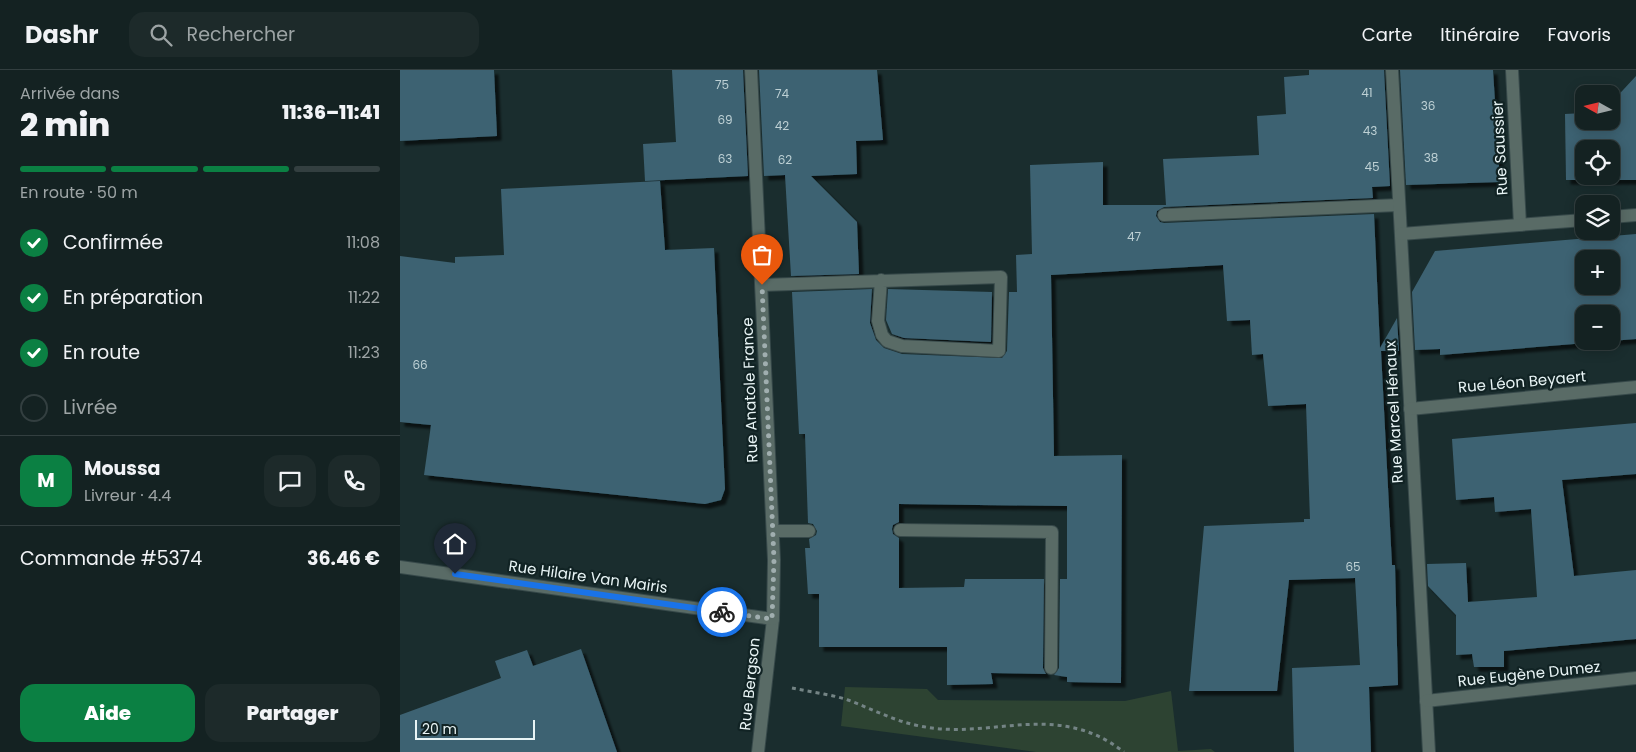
<!DOCTYPE html>
<html lang="fr">
<head>
<meta charset="utf-8">
<style>
	body { margin:0; font-family:Poppins,sans-serif; background:#1d2a2a; color:#f1f3f6; height:100vh; display:flex; flex-direction:column; font-size:19px; white-space:nowrap }
	* { box-sizing:border-box; margin:0 }
	p { font-size:16px; color:#9da4a5 }
	.icon { flex:none; width:28px; height:28px; fill:none; stroke:currentColor; stroke-width:2; stroke-linecap:round; stroke-linejoin:round }
	.map { position:relative; flex:1; overflow:hidden }
	.panel { display:flex; flex-direction:column; background:#142222; width:400px }
	.panel>* { flex:none }
	.needle { width:32px; rotate:278deg }
	.controls { position:absolute; left:1175px; top:15px; display:grid; gap:10px }
	.controls a { display:grid; place-items:center; width:45px; height:45px; border-radius:10px; background:#142222; box-shadow:0 2px 12px #0003,0 0 0 1px #333f40; font-size:25px }
	.scale { position:absolute; left:15px; bottom:12px; width:120px; box-sizing:border-box; padding-left:5px; border:2px solid #e8f4f5; border-top:0; font-size:14px; line-height:18px; white-space:nowrap; color:#e8f4f5; -webkit-text-stroke:4px #112324; paint-order:stroke }
	.pin { position:absolute; display:grid; place-items:center; width:42px; height:42px; color:#fff; margin:-51px -21px; border-radius:50% 50% 50% 0; rotate:-45deg; box-shadow:0 0 5px #0007 }
	.pin .icon { rotate:45deg }
	.courier { position:absolute; display:grid; place-items:center; width:50px; height:50px; margin:-25px; border:4px solid #1a73e8; border-radius:50%; background:#fff; color:#222; box-shadow:0 1px 6px #0007 }
	.head em { font-style:normal; font-weight:800 }
	.head div { display:flex; flex-direction:column-reverse }
	.head { display:flex; align-items:center; justify-content:space-between; height:85px; padding:0 20px }
	h1 { font-size:32px; font-weight:800; line-height:38px }
	.bar { display:grid; grid-template-columns:repeat(4,1fr); gap:8px 5px; align-content:center; height:60px; padding:0 20px }
	.bar i { height:6px; border-radius:4px; background:#333f40 }
	.bar .on { background:#0b8043 }
	.bar p { grid-column:span 4 }
	.line { display:flex; align-items:center; gap:12px; padding:0 20px; border-top:1px solid #333f40 }
	.line div { flex:1 }
	.round { display:grid; place-items:center; flex:none; width:52px; height:52px; border-radius:15px; background:#1d2a2a }
	ol { padding:0 20px; list-style:none }
	li { display:flex; align-items:center; gap:15px; height:55px }
	li p { margin-inline-start:auto }
	li .icon { padding:5px; border-radius:50%; background:#0b8043; color:#fff; stroke-width:4 }
	li:last-child { color:#9da4a5 }
	li i { width:28px; height:28px; border:2px solid #333f40; border-radius:50% }
	.cta { display:flex; gap:10px; margin-top:auto; padding:10px 20px }
	.cta a { flex:1; height:58px; border-radius:15px; background:#0b8043; color:#fff; font-size:20px; font-weight:800; line-height:58px; text-align:center }
	.cta a+a { background:#1d2a2a; color:#f1f3f6 }
	header { display:flex; align-items:center; gap:30px; box-sizing:border-box; height:70px; padding:0 25px; background:#142222; border-bottom:1px solid #333f40 }
	header strong { font-size:24px }
	nav { display:flex; gap:28px; margin-inline-start:auto; font-size:18px }
	.search { width:350px; height:45px; background:#1d2a2a; display:flex; align-items:center; gap:12px; box-sizing:border-box; padding:0 18px; border-radius:15px; color:#9da4a5; font-size:19px }
	main { display:flex; flex:1; min-height:0 }
	.map>svg:first-child { display:block }
	.green { fill:#2d4332 }
	.building { fill:#3d6272; fill-rule:evenodd; filter:url(#shadow) }
	.lines { fill:none; stroke-linecap:round; stroke-linejoin:round }
	.service-casing { stroke:#37494a; stroke-width:14 }
	.minor-casing { stroke:#37494a; stroke-width:14 }
	.path { stroke:#748485; stroke-width:3; stroke-dasharray:4 4; stroke-linecap:butt }
	.service { stroke:#596b66; stroke-width:12 }
	.minor { stroke:#596b66; stroke-width:12 }
	.done { stroke:#a0aeaf; stroke-width:5; stroke-dasharray:0 9 }
	.route { stroke:#1a73e8; stroke-width:6 }
	.labels { text-anchor:middle; stroke-width:4.5; stroke-linejoin:round; paint-order:stroke }
	.number-label { font-size:12px; fill:#bdd0d4 }
	.street-label { font-size:15px; fill:#e8f4f5; stroke:#112324 }
</style>
</head>
<body>
<header>
<strong>Dashr</strong>
<div class="search"><svg class="icon" aria-label="search" viewBox="0 0 24 24"><circle cx="10" cy="10" r="6"/><path d="M15 15l6 6"/></svg>Rechercher</div>
<nav><a>Carte</a><a>Itinéraire</a><a>Favoris</a></nav>
</header>
<main>
<section class="panel">
<div class="head"><div><h1>2 min</h1><p>Arrivée dans</p></div><em>11:36–11:41</em></div>
<div class="bar"><i class="on"></i><i class="on"></i><i class="on"></i><i></i><p>En route · 50 m</p></div>
<ol>
<li><svg class="icon" aria-label="check" viewBox="0 0 24 24"><path d="M5 12l5 5 9-10"/></svg>Confirmée<p>11:08</p></li>
<li><svg class="icon" aria-label="check" viewBox="0 0 24 24"><path d="M5 12l5 5 9-10"/></svg>En préparation<p>11:22</p></li>
<li><svg class="icon" aria-label="check" viewBox="0 0 24 24"><path d="M5 12l5 5 9-10"/></svg>En route<p>11:23</p></li>
<li><i></i>Livrée</li>
</ol>
<div class="line" style="height:90px"><b class="round" style="background:#0b8043;color:#fff">M</b><div><b>Moussa</b><p>Livreur · 4.4</p></div><a class="round"><svg class="icon" aria-label="chat" viewBox="0 0 24 24"><path d="M4 5h16v11H9l-5 4z"/></svg></a><a class="round"><svg class="icon" aria-label="phone" viewBox="0 0 24 24"><path d="M5 4h4l2 5-3 2q2 4 5 5l2-3 5 2v4C11 20 4 13 5 4z"/></svg></a></div>
<div class="line" style="height:65px"><div>Commande #5374</div><b>36.46 €</b></div>
<div class="cta"><a>Aide</a><a>Partager</a></div>
</section>
<div class="map">
<svg width="1236" height="682" viewBox="0 0 1236 682">
	<defs>
		<filter id="shadow"><feDropShadow dx="4.5" dy="4.5" stdDeviation="1" flood-color="#0009"/></filter>
	</defs>
	<rect width="100%" height="100%" fill="#1a2d2e"/>
	<path class="green" d="M 445,617 L 527,619 L 538,630 L 725,631 L 771,621 L 778,681 L 811,679 L 815,682 L 636,682 L 441,656 Z"/>
	<g class="building">
		<path d="M 0,0 L 94,0 L 97,66 L 0,71 Z"/>
		<path d="M 272,0 L 343,0 L 348,106 L 245,111 L 243,74 L 276,72 Z"/>
		<path d="M 359,0 L 477,0 L 483,70 L 456,71 L 457,104 L 411,106 L 457,152 L 459,204 L 391,206 L 385,105 L 364,106 Z"/>
		<path d="M 909,0 L 984,0 L 990,116 L 972,117 L 973,128 L 764,137 L 757,141 L 756,146 L 760,152 L 764,153 L 974,144 L 980,278 L 997,248 L 999,281 L 981,281 L 992,495 L 995,495 L 998,615 L 969,617 L 971,682 L 894,682 L 892,598 L 960,595 L 955,508 L 889,510 L 877,621 L 789,621 L 804,456 L 904,452 L 904,449 L 910,449 L 906,334 L 868,336 L 863,284 L 852,285 L 850,250 L 827,251 L 823,195 L 651,205 L 654,386 L 722,385 L 721,613 L 667,612 L 667,607 L 654,605 L 659,598 L 660,509 L 667,509 L 667,436 L 499,434 L 499,452 L 493,455 L 492,459 L 493,464 L 499,468 L 499,518 L 564,517 L 565,509 L 644,509 L 643,598 L 646,604 L 591,603 L 593,614 L 547,615 L 547,577 L 419,577 L 419,524 L 408,524 L 405,478 L 410,478 L 409,469 L 416,465 L 417,461 L 413,454 L 408,453 L 405,364 L 399,364 L 392,222 L 472,219 L 470,253 L 476,270 L 484,278 L 502,284 L 602,288 L 607,281 L 609,222 L 617,222 L 616,185 L 632,184 L 630,95 L 703,92 L 703,135 L 766,135 L 763,89 L 859,85 L 857,46 L 886,44 L 884,7 L 909,5 Z"/>
		<path d="M 1000,0 L 1093,0 L 1100,112 L 1006,115 Z"/>
		<path d="M 1236,6 L 1236,110 L 1166,110 L 1165,44 L 1184,43 L 1184,51 L 1211,51 L 1211,33 ZM 1184,79 L 1211,79 L 1211,106 L 1184,106 Z"/>
		<path d="M 260,111 L 265,180 L 314,178 L 325,419 L 321,430 L 305,434 L 24,405 L 31,355 L 0,352 L 0,186 L 55,193 L 55,187 L 104,185 L 101,119 Z"/>
		<path d="M 1236,164 L 1236,269 L 1211,271 L 1211,244 L 1184,244 L 1184,271 L 1211,271 L 1040,285 L 1040,279 L 1015,280 L 1012,222 L 1035,181 ZM 1184,189 L 1211,189 L 1211,216 L 1184,216 Z"/>
		<path d="M 488,219 L 592,222 L 591,272 L 504,268 L 492,264 L 486,250 Z"/>
		<path d="M 1236,353 L 1236,404 L 1162,410 L 1174,506 L 1236,500 L 1236,569 L 1104,581 L 1104,597 L 1074,597 L 1072,584 L 1056,585 L 1056,545 L 1028,516 L 1027,494 L 1066,493 L 1068,532 L 1137,527 L 1131,439 L 1095,442 L 1094,427 L 1056,430 L 1052,369 Z"/>
		<path d="M 181,579 L 217,682 L 0,682 L 0,645 L 101,608 L 95,591 L 127,580 L 133,596 Z"/>
	</g>
	<g class="lines">
		<defs>
			<g id="service">
				<path d="M 1112,0 L 1120,155"/>
				<path d="M 764,145 L 999,135"/>
				<path d="M 362,215 L 601,207 L 599,281 L 502,276 L 487,271 L 482,265 L 478,251 L 481,210"/>
				<path d="M 500,460 L 652,462 L 651,598"/>
				<path d="M 373,461 L 409,461"/>
			</g>
			<g id="minor">
				<path d="M 351,0 L 374,490 L 373,549 L 358,682"/>
				<path d="M 992,0 L 1029,682"/>
				<path d="M 1211,147 L 1236,145"/>
				<path d="M 1001,164 L 1184,150"/>
				<path d="M 1010,339 L 1236,317"/>
				<path d="M 0,497 L 373,549"/>
				<path d="M 1026,631 L 1236,608"/>
			</g>
		</defs>
		<use href="#service" class="service-casing"/>
		<use href="#minor" class="minor-casing"/>
		<path class="path" d="M 392,618 C 410,622 430,624 448,630 C 472,639 494,651 520,656 C 592,671 655,629 724,682"/>
		<use href="#service" class="service"/>
		<use href="#minor" class="minor"/>
	</g>
	<g class="lines">
		<path class="done" d="M 322,542 L 372,549 L 374,490 L 362,215"/>
		<path class="route" d="M 55,504 L 322,542"/>
	</g>
	<g class="labels">
		<g class="number-label">
			<text x="322" y="19">75</text>
			<text x="967" y="27">41</text>
			<text x="382" y="28">74</text>
			<text x="1028" y="40">36</text>
			<text x="325" y="54">69</text>
			<text x="382" y="60">42</text>
			<text x="970" y="65">43</text>
			<text x="1031" y="92">38</text>
			<text x="325" y="93">63</text>
			<text x="385" y="94">62</text>
			<text x="972" y="101">45</text>
			<text x="734" y="171">47</text>
			<text x="20" y="299">66</text>
			<text x="953" y="501">65</text>
		</g>
		<g class="street-label">
			<text transform="translate(1100 78) rotate(-93)" y="5">Rue Saussier</text>
			<text transform="translate(1122 312) rotate(-5)" y="5">Rue Léon Beyaert</text>
			<text transform="translate(350 320) rotate(-92)" y="5">Rue Anatole France</text>
			<text transform="translate(994 342) rotate(-93)" y="5">Rue Marcel Hénaux</text>
			<text transform="translate(188 507) rotate(8)" y="5">Rue Hilaire Van Mairis</text>
			<text transform="translate(1129 604) rotate(-6)" y="5">Rue Eugène Dumez</text>
			<text transform="translate(350 614) rotate(-84)" y="5">Rue Bergson</text>
		</g>
	</g>
</svg>
<div class="controls">
<a><svg class="needle" viewBox="-14 -14 28 28"><path d="M0-13l5 13h-10z" fill="#e53935"/><path d="M0 13l5-13h-10z" fill="#9da4a5"/></svg></a>
<a><svg class="icon" aria-label="locate" viewBox="0 0 24 24"><circle cx="12" cy="12" r="6"/><path d="M12 2v4M12 18v4M2 12h4M18 12h4"/></svg></a>
<a><svg class="icon" aria-label="layers" viewBox="0 0 24 24"><path d="M12 4l9 5-9 5-9-5zM3 14l9 5 9-5"/></svg></a>
<a>+</a>
<a>−</a>
</div>
<div class="scale">20 m</div>
<div class="pin" style="left:362px;top:215px;background:#ea580c"><svg class="icon" aria-label="bag" viewBox="0 0 24 24"><path d="M5 8h14l-1 12H6zM9 8a3 3 0 0 1 6 0"/></svg></div>
<div class="pin" style="left:55px;top:504px;background:#1f2937"><svg class="icon" aria-label="home" viewBox="0 0 24 24"><path d="M3 11l9-7 9 7M6 9v11h12V9"/></svg></div>
<div class="courier" style="left:322px;top:542px"><svg class="icon" aria-label="bike" viewBox="0 0 24 24"><circle cx="6" cy="16" r="4"/><circle cx="18" cy="16" r="4"/><path d="M6 16l4-8h5l3 8M10 8l3 8H6M13 5h3"/></svg></div>
</div>
</main>
</body>
</html>
